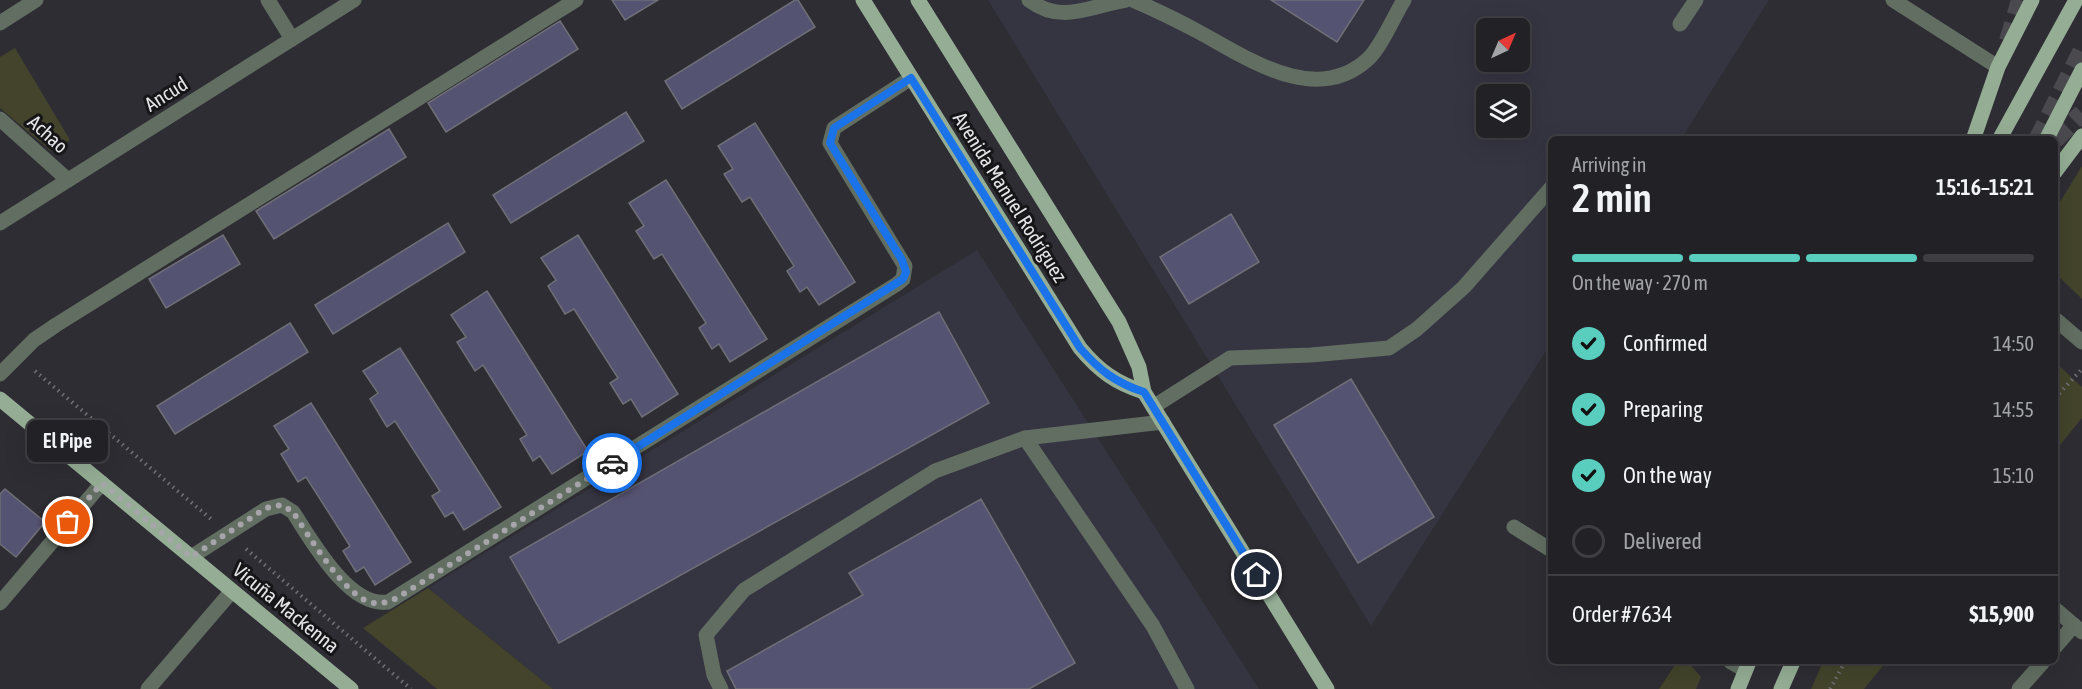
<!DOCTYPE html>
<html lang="en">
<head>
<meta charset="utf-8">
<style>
	body { margin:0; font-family:"Asap Condensed",sans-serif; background:#2e2f32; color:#f1f3f6; height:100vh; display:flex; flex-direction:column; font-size:22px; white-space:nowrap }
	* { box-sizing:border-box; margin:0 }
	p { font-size:20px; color:#a2a4a7 }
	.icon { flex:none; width:33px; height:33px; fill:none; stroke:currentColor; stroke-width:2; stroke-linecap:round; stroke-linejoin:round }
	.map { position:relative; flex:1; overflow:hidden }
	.side { position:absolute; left:1548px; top:136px; width:510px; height:528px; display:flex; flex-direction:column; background:#222226; border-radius:9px; box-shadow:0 6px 24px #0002,0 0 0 2px #3f3f43 }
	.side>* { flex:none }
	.needle { width:39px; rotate:44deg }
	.tools { position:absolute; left:1476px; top:18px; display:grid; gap:12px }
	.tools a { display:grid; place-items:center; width:54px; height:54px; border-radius:9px; background:#222226; box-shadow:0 6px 24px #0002,0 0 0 2px #3f3f43; font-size:30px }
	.pin { position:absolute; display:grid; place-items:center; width:51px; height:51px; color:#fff; margin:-26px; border:3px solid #fff; border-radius:50%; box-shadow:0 2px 6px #0007 }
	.courier { position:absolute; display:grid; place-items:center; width:60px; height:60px; margin:-30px; border:4px solid #1a73e8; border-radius:50%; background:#fff; color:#222; box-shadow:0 2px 8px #0007 }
	.bubble { position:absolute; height:42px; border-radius:9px; background:#222226; box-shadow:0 6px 24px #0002,0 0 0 2px #3f3f43; font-size:20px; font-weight:600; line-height:42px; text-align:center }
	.summary em { font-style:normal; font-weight:600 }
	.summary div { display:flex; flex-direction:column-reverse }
	.summary { display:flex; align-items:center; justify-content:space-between; height:102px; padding:0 24px }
	h1 { font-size:39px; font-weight:600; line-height:45px }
	.bar { display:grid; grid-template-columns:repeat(4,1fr); gap:9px 6px; align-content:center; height:72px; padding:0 24px }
	.bar i { height:8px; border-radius:4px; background:#3f3f43 }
	.bar .on { background:#59cebf }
	.bar p { grid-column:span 4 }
	.line { display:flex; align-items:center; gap:15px; padding:0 24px; border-top:2px solid #3f3f43 }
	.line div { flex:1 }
	ol { padding:0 24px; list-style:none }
	li { display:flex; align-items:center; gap:18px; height:66px }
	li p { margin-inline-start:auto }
	li .icon { padding:6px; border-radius:50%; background:#59cebf; color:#111; stroke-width:4 }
	li:last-child { color:#a2a4a7 }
	li i { width:33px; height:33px; border:3px solid #3f3f43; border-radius:50% }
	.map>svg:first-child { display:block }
	.built { fill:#353441; fill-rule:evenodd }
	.green { fill:#43442b }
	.building { fill:#555372; stroke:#6f6f77; stroke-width:1.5 }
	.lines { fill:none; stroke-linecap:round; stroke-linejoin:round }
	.highway-tunnel { stroke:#49494e; stroke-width:18; stroke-dasharray:18 9; stroke-linecap:butt }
	.path { stroke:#717176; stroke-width:4; stroke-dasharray:1.5 4.5; stroke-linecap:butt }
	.minor { stroke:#626e62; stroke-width:15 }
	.major { stroke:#95ad95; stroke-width:15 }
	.done { stroke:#a5a5aa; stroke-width:6; stroke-dasharray:0 10.8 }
	.route { stroke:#1a73e8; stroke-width:8 }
	.labels { text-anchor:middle; stroke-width:6; stroke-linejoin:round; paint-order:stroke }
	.street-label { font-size:20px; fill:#e6e6ea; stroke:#161619 }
</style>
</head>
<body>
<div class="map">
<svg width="2082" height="689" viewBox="0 0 2082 689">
	<rect width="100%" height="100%" fill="#2d2d33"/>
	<g class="built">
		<path d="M 988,0 L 1769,0 L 1681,139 L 1551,140 L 1551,343 L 1371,626 ZM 1486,28 L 1520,28 L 1520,62 L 1486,62 ZM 1486,94 L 1520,94 L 1520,128 L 1486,128 Z"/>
		<path d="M 977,250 L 1259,689 L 553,689 L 428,588 Z"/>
	</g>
	<g class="green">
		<path d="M 15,48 L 70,140 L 51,151 L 0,108 L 0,57 Z"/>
		<path d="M 2082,166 L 2082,299 L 2055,273 L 2055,210 Z"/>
		<path d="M 2055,362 L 2082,387 L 2082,418 L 2055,451 Z"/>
		<path d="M 428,588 L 553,689 L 437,689 L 363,628 Z"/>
		<path d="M 1677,662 L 1688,662 L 1701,677 L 1696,689 L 1659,689 Z"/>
		<path d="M 1823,662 L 1886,662 L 1864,689 L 1811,689 Z"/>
	</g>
	<g class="building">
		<path d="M 612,0 L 658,0 L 625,20 Z"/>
		<path d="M 795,0 L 798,0 L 815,27 L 682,109 L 665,81 Z"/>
		<path d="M 1271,0 L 1364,0 L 1337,42 Z"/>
		<path d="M 560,21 L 578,49 L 446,132 L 428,103 Z"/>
		<path d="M 626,112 L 644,141 L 511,223 L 493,195 Z"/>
		<path d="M 755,123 L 855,282 L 819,305 L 807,287 L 800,292 L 787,271 L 794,266 L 750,197 L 742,202 L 724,174 L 733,169 L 718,146 Z"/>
		<path d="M 389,129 L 406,157 L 274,239 L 256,211 Z"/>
		<path d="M 666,180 L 767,339 L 730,362 L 719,344 L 712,349 L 699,328 L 706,323 L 662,254 L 654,259 L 636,231 L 644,226 L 629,203 Z"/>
		<path d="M 1231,214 L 1259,262 L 1189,304 L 1160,257 Z"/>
		<path d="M 448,223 L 465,252 L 333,334 L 315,305 Z"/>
		<path d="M 223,235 L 240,264 L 166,308 L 149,279 Z"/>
		<path d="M 578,235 L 678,394 L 642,417 L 631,399 L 623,404 L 610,383 L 618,378 L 574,309 L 565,314 L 548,286 L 556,280 L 541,258 Z"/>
		<path d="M 487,291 L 588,451 L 552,474 L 540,456 L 533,461 L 520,439 L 527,435 L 483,365 L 475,371 L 457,342 L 466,337 L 451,315 Z"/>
		<path d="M 939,312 L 989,403 L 559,643 L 510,557 Z"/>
		<path d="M 290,323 L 308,352 L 175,434 L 157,406 Z"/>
		<path d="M 400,348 L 501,507 L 464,530 L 453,512 L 445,517 L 432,496 L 440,491 L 395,421 L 387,427 L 370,399 L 378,393 L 363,371 Z"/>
		<path d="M 1351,379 L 1434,517 L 1358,563 L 1274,425 Z"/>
		<path d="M 311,403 L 411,562 L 375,585 L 364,567 L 356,572 L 343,551 L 350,546 L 306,477 L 298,482 L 281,454 L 289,449 L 274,426 Z"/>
		<path d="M 5,489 L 45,522 L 16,557 L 0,544 L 0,494 Z"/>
		<path d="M 981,499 L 1075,663 L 1029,689 L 736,689 L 727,671 L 863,595 L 849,573 Z"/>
	</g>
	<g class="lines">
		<g class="highway-tunnel">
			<path d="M 2008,41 L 2020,0"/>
			<path d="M 2037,140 L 2082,50"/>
			<path d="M 2055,140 L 2082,113"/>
		</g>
		<g class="path">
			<path d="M 35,371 L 211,519"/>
			<path d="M 2055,398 L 2082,369"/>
			<path d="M 246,549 L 411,689"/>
			<path d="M 1830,689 L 1845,662"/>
		</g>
		<g class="minor">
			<path d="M 268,0 L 292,39"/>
			<path d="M 1029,0 C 1062,25 1090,6 1126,0"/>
			<path d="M 1133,0 C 1156,10 1177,20 1199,32 C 1247,58 1316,107 1368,59 C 1381,47 1394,16 1404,0"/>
			<path d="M 1893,0 L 1998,67"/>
			<path d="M 0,23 L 36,0"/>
			<path d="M 1680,24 L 1696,0"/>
			<path d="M 0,119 L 68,180"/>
			<path d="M 0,223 L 354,0"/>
			<path d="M 2055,319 L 2082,342"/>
			<path d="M 0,374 L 34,340 L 56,325 L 576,0"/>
			<path d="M 1153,407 L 1230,358 L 1311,355 L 1389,348 L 1417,329 L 1464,287 L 1551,188"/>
			<path d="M 1025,438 L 1153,626 L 1187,689"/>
			<path d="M 1514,527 L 1551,550"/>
			<path d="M 191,557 L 266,509 L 282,505 L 293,512 C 312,541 349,608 388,602 L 897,284 L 903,279 L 905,266 L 830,143 L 834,128 L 911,78"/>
			<path d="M 0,603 L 102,483"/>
			<path d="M 2055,609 L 2082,632"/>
			<path d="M 2055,647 L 2074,625"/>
			<path d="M 1731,662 L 1745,670"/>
			<path d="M 148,689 L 232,591"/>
			<path d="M 721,689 L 714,675 L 706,635 L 744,590 L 935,471 L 1025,438 L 1163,422"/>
			<path d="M 2019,689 L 2043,662"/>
		</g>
		<g class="major">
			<path d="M 863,0 L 1080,348 C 1099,371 1116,383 1144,392"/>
			<path d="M 918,0 L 1119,322 L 1139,367 L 1144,392 L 1327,689"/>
			<path d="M 1973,140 L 1998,67 L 2032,0"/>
			<path d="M 1999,140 L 2076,0"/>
			<path d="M 2046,140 L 2082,70"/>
			<path d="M 2055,172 L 2082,136"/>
			<path d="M 0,399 L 351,689"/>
			<path d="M 1738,689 L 1749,662"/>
			<path d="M 1781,689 L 1793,662"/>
		</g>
	</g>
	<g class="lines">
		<path class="done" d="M 68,522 L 102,483 L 191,557 L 266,508 L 282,505 L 293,512 C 309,536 342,592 369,602 C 379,605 388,602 397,598 L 612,463"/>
		<path class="route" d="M 612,463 L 903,279 L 906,272 L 902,260 L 830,143 L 834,128 L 911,78 L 1080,348 C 1099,370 1116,383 1144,392 L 1257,575"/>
	</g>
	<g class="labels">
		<g class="street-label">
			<text transform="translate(166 94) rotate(-32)" y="7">Ancud</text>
			<text transform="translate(48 134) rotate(42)" y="7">Achao</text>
			<text transform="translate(1010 197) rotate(58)" y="7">Avenida Manuel Rodríguez</text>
			<text transform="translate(286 608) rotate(39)" y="7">Vicuña Mackenna</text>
		</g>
	</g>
</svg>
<div class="tools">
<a><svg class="needle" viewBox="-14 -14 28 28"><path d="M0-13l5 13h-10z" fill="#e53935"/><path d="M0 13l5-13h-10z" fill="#a2a4a7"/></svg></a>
<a><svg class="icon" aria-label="layers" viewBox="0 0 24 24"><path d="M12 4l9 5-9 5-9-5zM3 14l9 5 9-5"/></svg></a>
</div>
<div class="pin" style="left:68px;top:522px;background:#ea580c"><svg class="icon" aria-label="bag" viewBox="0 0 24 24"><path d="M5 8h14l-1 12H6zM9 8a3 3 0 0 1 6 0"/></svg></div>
<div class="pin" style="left:1257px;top:575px;background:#1f2937"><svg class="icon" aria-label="home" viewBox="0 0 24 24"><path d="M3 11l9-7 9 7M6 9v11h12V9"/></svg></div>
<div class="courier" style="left:612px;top:463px"><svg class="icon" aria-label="car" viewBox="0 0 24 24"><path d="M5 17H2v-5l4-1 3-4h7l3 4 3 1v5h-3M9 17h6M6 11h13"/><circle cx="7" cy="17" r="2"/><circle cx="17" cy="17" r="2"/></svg></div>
<div class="bubble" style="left:27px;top:420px;width:81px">El Pipe</div>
<section class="side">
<div class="summary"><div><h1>2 min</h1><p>Arriving in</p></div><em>15:16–15:21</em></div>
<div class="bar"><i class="on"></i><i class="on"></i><i class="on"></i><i></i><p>On the way · 270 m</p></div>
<ol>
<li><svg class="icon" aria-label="check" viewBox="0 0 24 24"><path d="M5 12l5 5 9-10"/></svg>Confirmed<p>14:50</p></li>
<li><svg class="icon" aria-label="check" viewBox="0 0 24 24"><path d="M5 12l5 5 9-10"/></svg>Preparing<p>14:55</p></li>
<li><svg class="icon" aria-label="check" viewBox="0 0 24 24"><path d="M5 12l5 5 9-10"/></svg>On the way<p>15:10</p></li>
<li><i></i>Delivered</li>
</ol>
<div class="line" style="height:78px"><div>Order #7634</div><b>$15,900</b></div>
</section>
</div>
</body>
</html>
